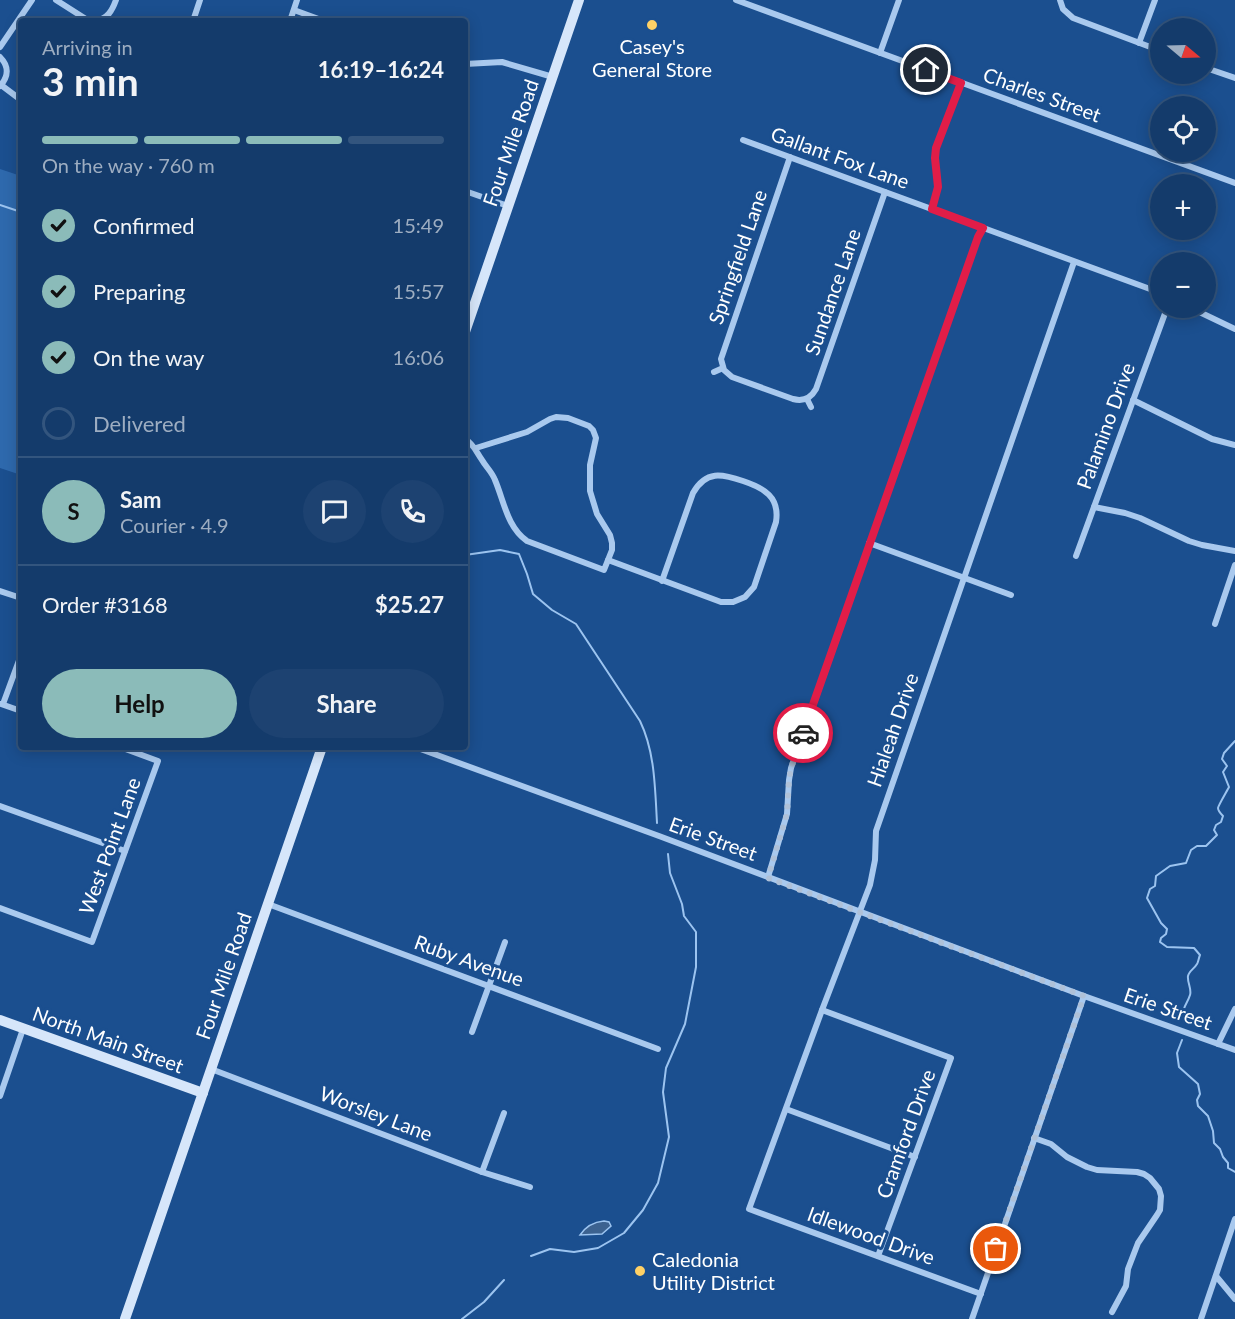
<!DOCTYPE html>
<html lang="en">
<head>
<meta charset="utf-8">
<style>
	body { margin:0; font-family:Lato,sans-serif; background:#1d4271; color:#f1f3f6; height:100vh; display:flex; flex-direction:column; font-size:22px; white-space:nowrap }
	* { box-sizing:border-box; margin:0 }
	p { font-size:20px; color:#9dadc1 }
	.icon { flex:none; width:33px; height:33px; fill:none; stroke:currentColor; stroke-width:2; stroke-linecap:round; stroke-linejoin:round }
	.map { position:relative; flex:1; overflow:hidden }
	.panel { position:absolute; left:18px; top:18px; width:450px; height:732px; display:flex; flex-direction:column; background:#143b6b; border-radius:6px; box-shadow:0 3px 15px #0003,0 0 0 2px #33557e }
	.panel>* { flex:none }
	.needle { width:39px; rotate:109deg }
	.buttons { position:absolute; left:1150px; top:18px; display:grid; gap:12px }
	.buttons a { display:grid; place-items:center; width:66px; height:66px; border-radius:50%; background:#143b6b; box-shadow:0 3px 15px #0003,0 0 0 2px #33557e; font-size:30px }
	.pin { position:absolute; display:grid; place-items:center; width:51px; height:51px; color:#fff; margin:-26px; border:3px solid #fff; border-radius:50%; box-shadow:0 2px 6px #0007 }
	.courier { position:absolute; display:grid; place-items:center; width:60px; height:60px; margin:-30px; border:4px solid #e11d48; border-radius:50%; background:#fff; color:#222; box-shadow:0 2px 8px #0007 }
	.headline em { font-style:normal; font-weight:700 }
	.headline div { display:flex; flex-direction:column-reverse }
	.headline { display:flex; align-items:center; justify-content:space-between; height:102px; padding:0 24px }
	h1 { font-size:39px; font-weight:700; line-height:45px }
	.bar { display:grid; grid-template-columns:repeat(4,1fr); gap:9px 6px; align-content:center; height:72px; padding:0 24px }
	.bar i { height:8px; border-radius:4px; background:#33557e }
	.bar .on { background:#8bbbb9 }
	.bar p { grid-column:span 4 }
	.line { display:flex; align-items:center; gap:15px; padding:0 24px; border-top:2px solid #33557e }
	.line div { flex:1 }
	.round { display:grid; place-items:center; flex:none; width:63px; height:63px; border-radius:32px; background:#1d4271 }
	ol { padding:0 24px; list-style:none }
	li { display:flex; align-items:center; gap:18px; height:66px }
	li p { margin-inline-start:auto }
	li .icon { padding:6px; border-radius:50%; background:#8bbbb9; color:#111; stroke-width:4 }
	li:last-child { color:#9dadc1 }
	li i { width:33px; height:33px; border:3px solid #33557e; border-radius:50% }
	.button { display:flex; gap:12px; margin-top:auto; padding:12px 24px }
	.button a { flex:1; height:69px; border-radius:36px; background:#8bbbb9; color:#111; font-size:24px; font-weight:700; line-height:69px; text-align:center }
	.button a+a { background:#1d4271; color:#f1f3f6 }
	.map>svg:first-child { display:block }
	.green { fill:#2e69ad }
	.water { fill:#3c6290; stroke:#9cc4f0; stroke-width:1.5 }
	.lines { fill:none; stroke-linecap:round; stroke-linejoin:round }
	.stream { stroke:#9cc4f0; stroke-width:2 }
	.street { stroke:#a9c9ee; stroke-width:6 }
	.secondary { stroke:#d6e6fa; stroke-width:10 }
	.done { stroke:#afc1d8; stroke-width:6; stroke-dasharray:0 10.8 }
	.route { stroke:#e11d48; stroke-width:8 }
	.poi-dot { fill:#ffd166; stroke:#1b4f8f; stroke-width:2 }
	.labels { text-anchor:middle; stroke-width:6; stroke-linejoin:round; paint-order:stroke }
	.poi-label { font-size:20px; fill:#fff; stroke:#1b4f8f }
	.street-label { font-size:20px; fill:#fff; stroke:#1b4f8f }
</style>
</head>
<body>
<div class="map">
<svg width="1235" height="1319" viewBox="0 0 1235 1319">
	<rect width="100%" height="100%" fill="#1b4f8f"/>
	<path class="green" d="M 0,169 L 21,176 L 21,475 L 0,468 Z"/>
	<path class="water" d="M 604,1221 L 609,1222 L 611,1226 L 602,1234 L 580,1235 C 586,1226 593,1222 604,1221 Z"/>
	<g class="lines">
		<g class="stream">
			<path d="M 0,205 L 21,212"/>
			<path d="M 465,555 L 500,550 L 519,554 L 527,574 L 533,594 L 552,610 L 576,624 L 640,721 C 655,752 655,788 657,823"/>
			<path d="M 1185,1018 C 1181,1007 1187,1005 1190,995 C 1192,989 1187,982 1188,976 C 1189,971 1194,969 1197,964 C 1198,963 1199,957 1200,955 L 1194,948 L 1167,947 L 1160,942 L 1161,938 L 1166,934 L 1167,929 L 1161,923 L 1147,898 L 1150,889 L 1155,886 L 1156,876 L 1170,866 L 1186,863 L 1191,850 L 1197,846 L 1206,846 L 1217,835 L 1214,830 L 1216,825 L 1221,822 L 1223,816 C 1221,814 1218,811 1218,808 C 1218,806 1227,791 1229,787 L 1223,772 L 1227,766 L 1222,759 L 1224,753 L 1235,741"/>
			<path d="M 1182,1040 L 1177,1053 L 1179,1067 L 1198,1084 L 1200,1094 L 1197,1100 L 1198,1106 L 1208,1116 L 1213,1131 L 1214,1143 L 1220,1149 L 1223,1157 L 1228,1163 L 1228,1168 L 1235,1172"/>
			<path d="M 531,1256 L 550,1249 L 574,1252 L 598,1248 L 624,1233 L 643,1210 L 658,1183 L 669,1137 L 663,1092 L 666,1068 L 685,1024 L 696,967 L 696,932 L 684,916 L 682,904 L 670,873 L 668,854"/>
			<path d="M 462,1319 L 484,1302 L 504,1280"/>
		</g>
		<g class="street">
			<path d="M 56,0 L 89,21"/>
			<path d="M 736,0 L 1235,183"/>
			<path d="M 1060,0 L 1063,9 L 1073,18 L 1161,51"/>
			<path d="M 294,10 L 324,21"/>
			<path d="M 96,21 C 108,18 112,11 116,0"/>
			<path d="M 193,21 L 200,0"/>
			<path d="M 290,21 L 297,0"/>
			<path d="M 1139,43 L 1155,0"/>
			<path d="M 0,47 L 32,0"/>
			<path d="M 880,53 L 899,0"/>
			<path d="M 0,57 C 9,66 9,76 0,86"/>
			<path d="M 465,64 L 502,62 L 553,77"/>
			<path d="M 1206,68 L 1235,78"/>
			<path d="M 1,85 L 21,100"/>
			<path d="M 743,140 L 1161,293"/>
			<path d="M 790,157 L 721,359 L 724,370 L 732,377 L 793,399 C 804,402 811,398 816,389 L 885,192"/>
			<path d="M 465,191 L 508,206"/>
			<path d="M 932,209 L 938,187 L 935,158 L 936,148 L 961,83"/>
			<path d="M 1191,308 L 1235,329"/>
			<path d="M 714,372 L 723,368"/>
			<path d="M 807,399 L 811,407"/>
			<path d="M 1133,400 L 1212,439 L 1235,445"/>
			<path d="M 465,439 C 474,444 476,452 482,460 C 486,467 492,472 495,480 C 504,501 507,527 527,541 L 604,570 L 612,550 L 612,543 L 610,535 L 597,514 L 590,491 L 590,465 L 596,438 L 593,430 L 589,426 L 568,418 L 556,417 L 550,419 L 527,432 L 476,448"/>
			<path d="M 1094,507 L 1125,513 L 1140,518 L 1189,541 L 1202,545 L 1235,551"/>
			<path d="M 869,543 L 1011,595"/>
			<path d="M 1076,556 L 1167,308"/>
			<path d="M 608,560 L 721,602 L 733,602 L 745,597 L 754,587 L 776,522 C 780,497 764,488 743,481 C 722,474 706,470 693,493 L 662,581"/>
			<path d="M 0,591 L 21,598"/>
			<path d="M 1215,624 L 1235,565"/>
			<path d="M 1,704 L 21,711"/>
			<path d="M 3,704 L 21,655"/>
			<path d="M 415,747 L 659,836 L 1084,996 L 1235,1050"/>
			<path d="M 0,806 L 125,851"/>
			<path d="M 768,877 L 787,814 L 789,780 L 791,768 L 978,237 L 983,228"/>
			<path d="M 268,904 L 658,1049"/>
			<path d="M 0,908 L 92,942 L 158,761 L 120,747"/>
			<path d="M 822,1010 L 951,1058 L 878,1256"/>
			<path d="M 472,1032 L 505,942"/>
			<path d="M 1218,1044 L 1235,1009"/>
			<path d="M 211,1069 L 482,1172 L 530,1187"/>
			<path d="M 0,1096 L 23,1029"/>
			<path d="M 786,1109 L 915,1157"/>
			<path d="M 1034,1138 L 1051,1144 L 1067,1157 L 1087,1167 L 1097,1170 L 1137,1172 L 1144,1174 L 1150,1178 L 1159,1189 L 1161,1196 L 1160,1210 L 1157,1215 L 1138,1243 L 1128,1269 L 1126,1286 L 1112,1312"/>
			<path d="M 482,1172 L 504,1113"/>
			<path d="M 1216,1276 L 1235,1299"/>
			<path d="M 981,1294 L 749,1209 L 822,1010 L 870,885 L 875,860 L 876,831 L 1074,262"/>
			<path d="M 972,1319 L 1084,996"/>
			<path d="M 1201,1319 L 1235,1219"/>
		</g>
		<g class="secondary">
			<path d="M 465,332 L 579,0"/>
			<path d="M 0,1020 L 203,1093"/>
			<path d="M 125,1319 L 322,747"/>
		</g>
	</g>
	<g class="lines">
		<path class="done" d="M 803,733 L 791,768 L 789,780 L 787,814 L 768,878 L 1084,996 L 996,1249"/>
		<path class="route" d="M 803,733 L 978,237 L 983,228 L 932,209 L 938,187 L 935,158 L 936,148 L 961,83 L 926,70"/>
	</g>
	<g class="poi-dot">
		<circle cx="652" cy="25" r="6"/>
		<circle cx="640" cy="1271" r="6"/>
	</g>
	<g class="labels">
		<g class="poi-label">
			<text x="652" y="54">Casey's<tspan x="652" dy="23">General Store</tspan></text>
			<text x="652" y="1267" text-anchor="start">Caledonia<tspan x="652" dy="23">Utility District</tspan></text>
		</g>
		<g class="street-label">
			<text transform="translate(1042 95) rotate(20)" y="7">Charles Street</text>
			<text transform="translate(511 143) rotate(-71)" y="7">Four Mile Road</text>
			<text transform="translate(840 158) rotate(20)" y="7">Gallant Fox Lane</text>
			<text transform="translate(738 257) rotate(-71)" y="7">Springfield Lane</text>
			<text transform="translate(833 292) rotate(-71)" y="7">Sundance Lane</text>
			<text transform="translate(1106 426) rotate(-70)" y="7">Palamino Drive</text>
			<text transform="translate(893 730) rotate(-71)" y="7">Hialeah Drive</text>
			<text transform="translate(713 839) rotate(20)" y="7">Erie Street</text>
			<text transform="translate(110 846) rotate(-70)" y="7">West Point Lane</text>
			<text transform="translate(469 961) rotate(20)" y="7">Ruby Avenue</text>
			<text transform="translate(224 976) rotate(-71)" y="7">Four Mile Road</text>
			<text transform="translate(1168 1009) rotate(19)" y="7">Erie Street</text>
			<text transform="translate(108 1040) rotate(20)" y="7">North Main Street</text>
			<text transform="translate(376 1114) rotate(21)" y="7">Worsley Lane</text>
			<text transform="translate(906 1134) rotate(-70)" y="7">Cramford Drive</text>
			<text transform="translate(871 1236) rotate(20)" y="7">Idlewood Drive</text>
		</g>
	</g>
</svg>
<div class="buttons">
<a><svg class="needle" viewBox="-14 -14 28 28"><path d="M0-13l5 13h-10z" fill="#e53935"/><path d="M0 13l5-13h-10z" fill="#9dadc1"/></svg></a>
<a><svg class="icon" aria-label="locate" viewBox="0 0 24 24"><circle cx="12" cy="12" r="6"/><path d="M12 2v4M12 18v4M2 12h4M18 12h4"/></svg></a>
<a>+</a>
<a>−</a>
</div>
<div class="pin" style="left:996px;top:1249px;background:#ea580c"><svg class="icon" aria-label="bag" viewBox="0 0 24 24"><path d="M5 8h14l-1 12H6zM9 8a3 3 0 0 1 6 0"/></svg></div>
<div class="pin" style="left:926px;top:70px;background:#1f2937"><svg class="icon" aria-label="home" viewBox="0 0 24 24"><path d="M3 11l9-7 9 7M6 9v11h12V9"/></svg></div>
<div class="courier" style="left:803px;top:733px"><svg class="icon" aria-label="car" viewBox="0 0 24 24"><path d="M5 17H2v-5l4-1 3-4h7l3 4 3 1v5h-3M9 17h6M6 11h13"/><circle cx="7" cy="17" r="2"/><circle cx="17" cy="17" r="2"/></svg></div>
<section class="panel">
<div class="headline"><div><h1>3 min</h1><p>Arriving in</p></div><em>16:19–16:24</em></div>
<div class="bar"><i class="on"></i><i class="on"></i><i class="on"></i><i></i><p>On the way · 760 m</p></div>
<ol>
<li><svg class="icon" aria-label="check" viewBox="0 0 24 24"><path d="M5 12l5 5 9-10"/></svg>Confirmed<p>15:49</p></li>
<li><svg class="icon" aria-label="check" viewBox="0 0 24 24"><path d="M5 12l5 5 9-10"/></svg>Preparing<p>15:57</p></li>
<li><svg class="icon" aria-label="check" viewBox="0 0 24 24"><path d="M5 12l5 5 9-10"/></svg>On the way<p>16:06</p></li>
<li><i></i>Delivered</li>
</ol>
<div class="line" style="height:108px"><b class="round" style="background:#8bbbb9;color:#111">S</b><div><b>Sam</b><p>Courier · 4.9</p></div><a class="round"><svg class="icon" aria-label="chat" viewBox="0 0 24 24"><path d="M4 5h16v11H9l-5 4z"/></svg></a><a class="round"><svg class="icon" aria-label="phone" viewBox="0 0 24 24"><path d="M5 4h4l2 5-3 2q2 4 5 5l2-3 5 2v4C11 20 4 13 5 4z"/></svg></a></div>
<div class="line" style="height:78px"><div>Order #3168</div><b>$25.27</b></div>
<div class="button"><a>Help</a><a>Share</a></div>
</section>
</div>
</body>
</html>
